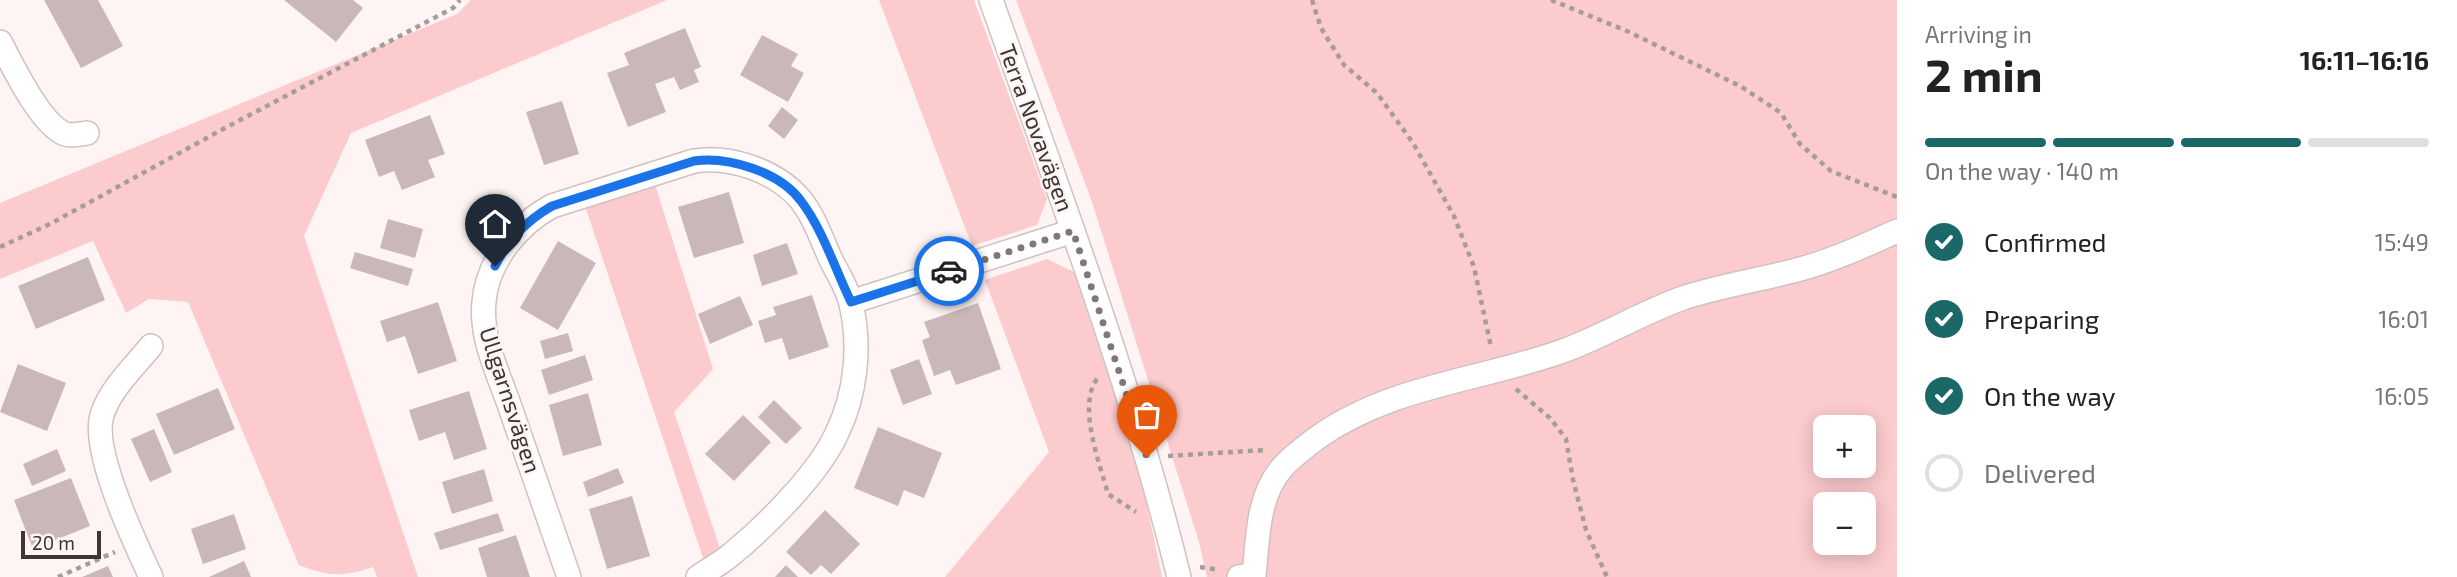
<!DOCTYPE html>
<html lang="en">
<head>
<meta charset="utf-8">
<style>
	body { margin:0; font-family:"Exo 2",sans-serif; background:#f6f6f6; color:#222; height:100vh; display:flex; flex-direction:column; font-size:26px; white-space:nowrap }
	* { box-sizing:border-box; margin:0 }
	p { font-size:23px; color:#767676 }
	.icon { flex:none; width:38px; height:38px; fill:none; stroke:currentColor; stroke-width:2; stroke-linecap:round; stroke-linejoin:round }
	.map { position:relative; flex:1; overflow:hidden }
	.side { display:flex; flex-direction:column; background:#fff; width:560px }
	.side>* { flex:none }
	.buttons { position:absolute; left:1813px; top:415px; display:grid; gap:14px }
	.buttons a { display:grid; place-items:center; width:63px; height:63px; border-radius:10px; background:#fff; box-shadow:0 4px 18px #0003; font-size:35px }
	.scale { position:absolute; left:21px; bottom:18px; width:80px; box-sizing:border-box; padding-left:7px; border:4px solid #3c3535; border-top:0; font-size:19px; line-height:24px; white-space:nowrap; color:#3c3535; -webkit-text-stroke:5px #fff4f4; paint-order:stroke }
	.pin { position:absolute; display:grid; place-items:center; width:60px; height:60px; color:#fff; margin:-72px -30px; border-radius:50% 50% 50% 0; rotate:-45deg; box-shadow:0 0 7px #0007 }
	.pin .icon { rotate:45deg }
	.courier { position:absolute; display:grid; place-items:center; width:70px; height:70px; margin:-35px; border:5px solid #1a73e8; border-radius:50%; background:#fff; color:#222; box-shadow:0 2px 9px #0007 }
	.head em { font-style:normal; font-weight:700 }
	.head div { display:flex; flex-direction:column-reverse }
	.head { display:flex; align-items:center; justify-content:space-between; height:119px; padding:0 28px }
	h1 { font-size:46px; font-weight:700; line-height:52px }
	.bar { display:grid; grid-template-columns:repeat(4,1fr); gap:10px 7px; align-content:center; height:84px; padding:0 28px }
	.bar i { height:9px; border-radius:5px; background:#e0e0e0 }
	.bar .active { background:#1b6869 }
	.bar p { grid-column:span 4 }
	ol { padding:0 28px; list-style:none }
	li { display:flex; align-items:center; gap:21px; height:77px }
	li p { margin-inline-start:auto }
	li .icon { padding:7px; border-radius:50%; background:#1b6869; color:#fff; stroke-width:4 }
	li:last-child { color:#767676 }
	li i { width:38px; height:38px; border:4px solid #e0e0e0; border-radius:50% }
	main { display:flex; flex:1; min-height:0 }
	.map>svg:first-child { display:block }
	.green { fill:#fbcbcd; fill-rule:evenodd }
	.building { fill:#cab8b9 }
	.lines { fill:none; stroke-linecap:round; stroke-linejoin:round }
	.minor-casing { stroke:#d2c0c1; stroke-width:26 }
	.path { stroke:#a59c9c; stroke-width:4.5; stroke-dasharray:5 5; stroke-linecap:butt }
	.minor { stroke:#fff; stroke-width:23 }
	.done { stroke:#807878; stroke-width:7; stroke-dasharray:0 12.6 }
	.route { stroke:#1a73e8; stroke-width:9 }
	.labels { text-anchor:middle; stroke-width:5; stroke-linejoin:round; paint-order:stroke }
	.street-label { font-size:23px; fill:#3c3535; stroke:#fff4f4 }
</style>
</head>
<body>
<main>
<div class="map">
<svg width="1897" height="577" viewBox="0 0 1897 577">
	<rect width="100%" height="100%" fill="#fff4f4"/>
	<g class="green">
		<path d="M 471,0 L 667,0 L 351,133 L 304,236 L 418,577 L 377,577 L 373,567 C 341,577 330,577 299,565 L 188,302 L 149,299 L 126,313 L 93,241 L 0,279 L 0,203 L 457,14 Z"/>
		<path d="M 879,0 L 974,0 L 1047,199 L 1037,225 L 972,246 Z"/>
		<path d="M 1016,0 L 1897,0 L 1897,577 L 1207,577 L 1199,542 L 1092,202 ZM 1825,427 L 1864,427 L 1864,466 L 1825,466 ZM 1825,504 L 1864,504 L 1864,542 L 1825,542 Z"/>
		<path d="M 655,184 L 713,369 L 674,412 L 720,548 L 704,561 L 586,209 Z"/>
		<path d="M 1047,259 L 1074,272 L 1140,472 L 1162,577 L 945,577 L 1049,452 L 985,280 Z"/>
	</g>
	<g class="building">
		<path d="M 44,0 L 98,0 L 123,46 L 81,68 Z"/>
		<path d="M 284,0 L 353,0 L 363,8 L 336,42 Z"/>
		<path d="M 685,28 L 701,67 L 694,70 L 699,82 L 680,90 L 674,77 L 655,84 L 666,112 L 628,127 L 607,73 L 629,65 L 624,53 Z"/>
		<path d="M 762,35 L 798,54 L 791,66 L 804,73 L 788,102 L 740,75 Z"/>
		<path d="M 562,101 L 579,154 L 544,165 L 526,112 Z"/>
		<path d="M 782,107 L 798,120 L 784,139 L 768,126 Z"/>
		<path d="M 430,115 L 445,154 L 428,160 L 435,177 L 402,190 L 394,171 L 379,177 L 365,140 Z"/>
		<path d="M 729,192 L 744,243 L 694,258 L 678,207 Z"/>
		<path d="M 388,219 L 423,229 L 415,258 L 380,248 Z"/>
		<path d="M 558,241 L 596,263 L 558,330 L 520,308 Z"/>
		<path d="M 787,243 L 798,274 L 762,286 L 753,255 Z"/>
		<path d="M 355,252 L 413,269 L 408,286 L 350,268 Z"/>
		<path d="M 88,257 L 105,300 L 36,329 L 18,286 Z"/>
		<path d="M 812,295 L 829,347 L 789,360 L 782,338 L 765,343 L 758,321 L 776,315 L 773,307 Z"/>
		<path d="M 740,296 L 753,325 L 710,344 L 698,314 Z"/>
		<path d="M 438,302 L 457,361 L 418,374 L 405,336 L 387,342 L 380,321 Z"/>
		<path d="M 978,303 L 1001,369 L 956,385 L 950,370 L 934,376 L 922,340 L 930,337 L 924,322 Z"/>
		<path d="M 568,333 L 573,351 L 545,359 L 540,341 Z"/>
		<path d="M 585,355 L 593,380 L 549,395 L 541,370 Z"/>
		<path d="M 919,359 L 932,394 L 903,405 L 890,370 Z"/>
		<path d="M 18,364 L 66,383 L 47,431 L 0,412 Z"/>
		<path d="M 218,388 L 235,429 L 174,455 L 156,414 Z"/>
		<path d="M 469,391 L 487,449 L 454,460 L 445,432 L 419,441 L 409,410 Z"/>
		<path d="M 588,393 L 602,445 L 563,456 L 549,405 Z"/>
		<path d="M 774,400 L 802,428 L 786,444 L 758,417 Z"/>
		<path d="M 743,415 L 771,442 L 734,481 L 705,454 Z"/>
		<path d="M 878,427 L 942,453 L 924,498 L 904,490 L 898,506 L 854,488 Z"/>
		<path d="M 154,429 L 172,472 L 150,482 L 131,439 Z"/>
		<path d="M 57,449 L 66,471 L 32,486 L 23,464 Z"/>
		<path d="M 618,468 L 624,483 L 588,497 L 583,482 Z"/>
		<path d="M 484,469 L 493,501 L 452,514 L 442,482 Z"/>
		<path d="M 71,478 L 90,526 L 33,549 L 14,500 Z"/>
		<path d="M 632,496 L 650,556 L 607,569 L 589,509 Z"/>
		<path d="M 825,510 L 860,544 L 831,574 L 821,565 L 811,575 L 786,552 Z"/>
		<path d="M 498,513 L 504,531 L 440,550 L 434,533 Z"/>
		<path d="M 234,514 L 246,549 L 203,564 L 191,529 Z"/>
		<path d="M 516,535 L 530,577 L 487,577 L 478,548 Z"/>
		<path d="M 244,561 L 251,577 L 209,577 Z"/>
		<path d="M 786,565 L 798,577 L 775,577 Z"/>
		<path d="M 108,566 L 113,577 L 82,577 Z"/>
	</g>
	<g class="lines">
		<defs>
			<g id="minor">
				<path d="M 991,0 C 1058,189 1131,382 1179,577"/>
				<path d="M 0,42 C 13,66 40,124 65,134 C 71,136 80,134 87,133"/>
				<path d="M 851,302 L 1073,231"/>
				<path d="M 151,577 C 135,543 91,450 102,415 C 110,389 134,367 151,346"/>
				<path d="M 569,577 C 550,521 530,466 511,410 C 500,377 480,339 484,302 C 487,262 517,225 552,206 L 694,161 C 730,155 776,171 800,199 C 814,216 822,240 831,260 C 838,274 848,289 851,304 C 861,346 856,394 837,433 C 819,473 767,525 733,553 C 723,562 710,569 698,577"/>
				<path d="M 1239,577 L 1254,575 C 1258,539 1257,498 1281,469 C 1291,457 1305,447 1317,438 C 1390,386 1477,381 1560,352 C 1603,337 1642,312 1686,297 C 1724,285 1765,279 1804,268 C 1836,259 1866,245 1897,231"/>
			</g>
		</defs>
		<use href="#minor" class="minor-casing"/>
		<g class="path">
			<path d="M 1312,0 L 1321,28 L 1344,65 L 1377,93 L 1413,143 L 1454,216 L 1474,267 L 1491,347"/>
			<path d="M 1551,0 L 1627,31 L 1740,86 L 1781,113 L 1800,144 L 1831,171 L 1897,197"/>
			<path d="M 0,247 L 50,224 L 225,128 L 453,8 L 460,0"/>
			<path d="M 1097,379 C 1077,406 1100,464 1108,494 L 1136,512"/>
			<path d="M 1516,389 L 1550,418 L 1566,439 L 1573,480 L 1586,530 L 1607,577"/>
			<path d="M 1168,456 L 1265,450"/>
			<path d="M 1200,567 L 1219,570"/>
			<path d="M 58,577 L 115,552"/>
		</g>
		<use href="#minor" class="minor"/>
	</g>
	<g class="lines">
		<path class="done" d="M 949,271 L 1073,231 L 1147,457"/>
		<path class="route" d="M 495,266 C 509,239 526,221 552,206 L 694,161 C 728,156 780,172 801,201 C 823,230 835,269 851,302 L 949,271"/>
	</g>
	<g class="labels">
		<g class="street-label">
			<text transform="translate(1036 128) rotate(70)" y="8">Terra Novavägen</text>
			<text transform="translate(510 400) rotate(72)" y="8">Ullgarnsvägen</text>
		</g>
	</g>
</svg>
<div class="buttons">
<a>+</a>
<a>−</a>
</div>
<div class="scale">20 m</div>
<div class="pin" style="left:1147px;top:457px;background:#ea580c"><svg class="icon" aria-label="bag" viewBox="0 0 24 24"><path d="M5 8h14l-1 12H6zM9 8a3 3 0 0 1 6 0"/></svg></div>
<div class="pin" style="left:495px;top:266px;background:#1f2937"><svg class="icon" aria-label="home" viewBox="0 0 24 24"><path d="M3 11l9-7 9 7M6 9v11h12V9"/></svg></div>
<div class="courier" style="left:949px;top:271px"><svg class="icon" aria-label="car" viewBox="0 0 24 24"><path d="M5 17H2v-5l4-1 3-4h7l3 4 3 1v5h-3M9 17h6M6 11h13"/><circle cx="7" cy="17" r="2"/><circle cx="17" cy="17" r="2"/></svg></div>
</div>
<section class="side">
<div class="head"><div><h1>2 min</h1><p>Arriving in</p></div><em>16:11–16:16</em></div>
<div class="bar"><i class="active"></i><i class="active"></i><i class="active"></i><i></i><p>On the way · 140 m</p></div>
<ol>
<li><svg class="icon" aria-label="check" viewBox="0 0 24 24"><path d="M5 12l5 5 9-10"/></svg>Confirmed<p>15:49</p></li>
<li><svg class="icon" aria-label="check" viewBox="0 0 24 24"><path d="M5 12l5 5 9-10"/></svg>Preparing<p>16:01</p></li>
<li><svg class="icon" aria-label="check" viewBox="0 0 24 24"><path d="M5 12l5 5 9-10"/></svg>On the way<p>16:05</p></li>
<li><i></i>Delivered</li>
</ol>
</section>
</main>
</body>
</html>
